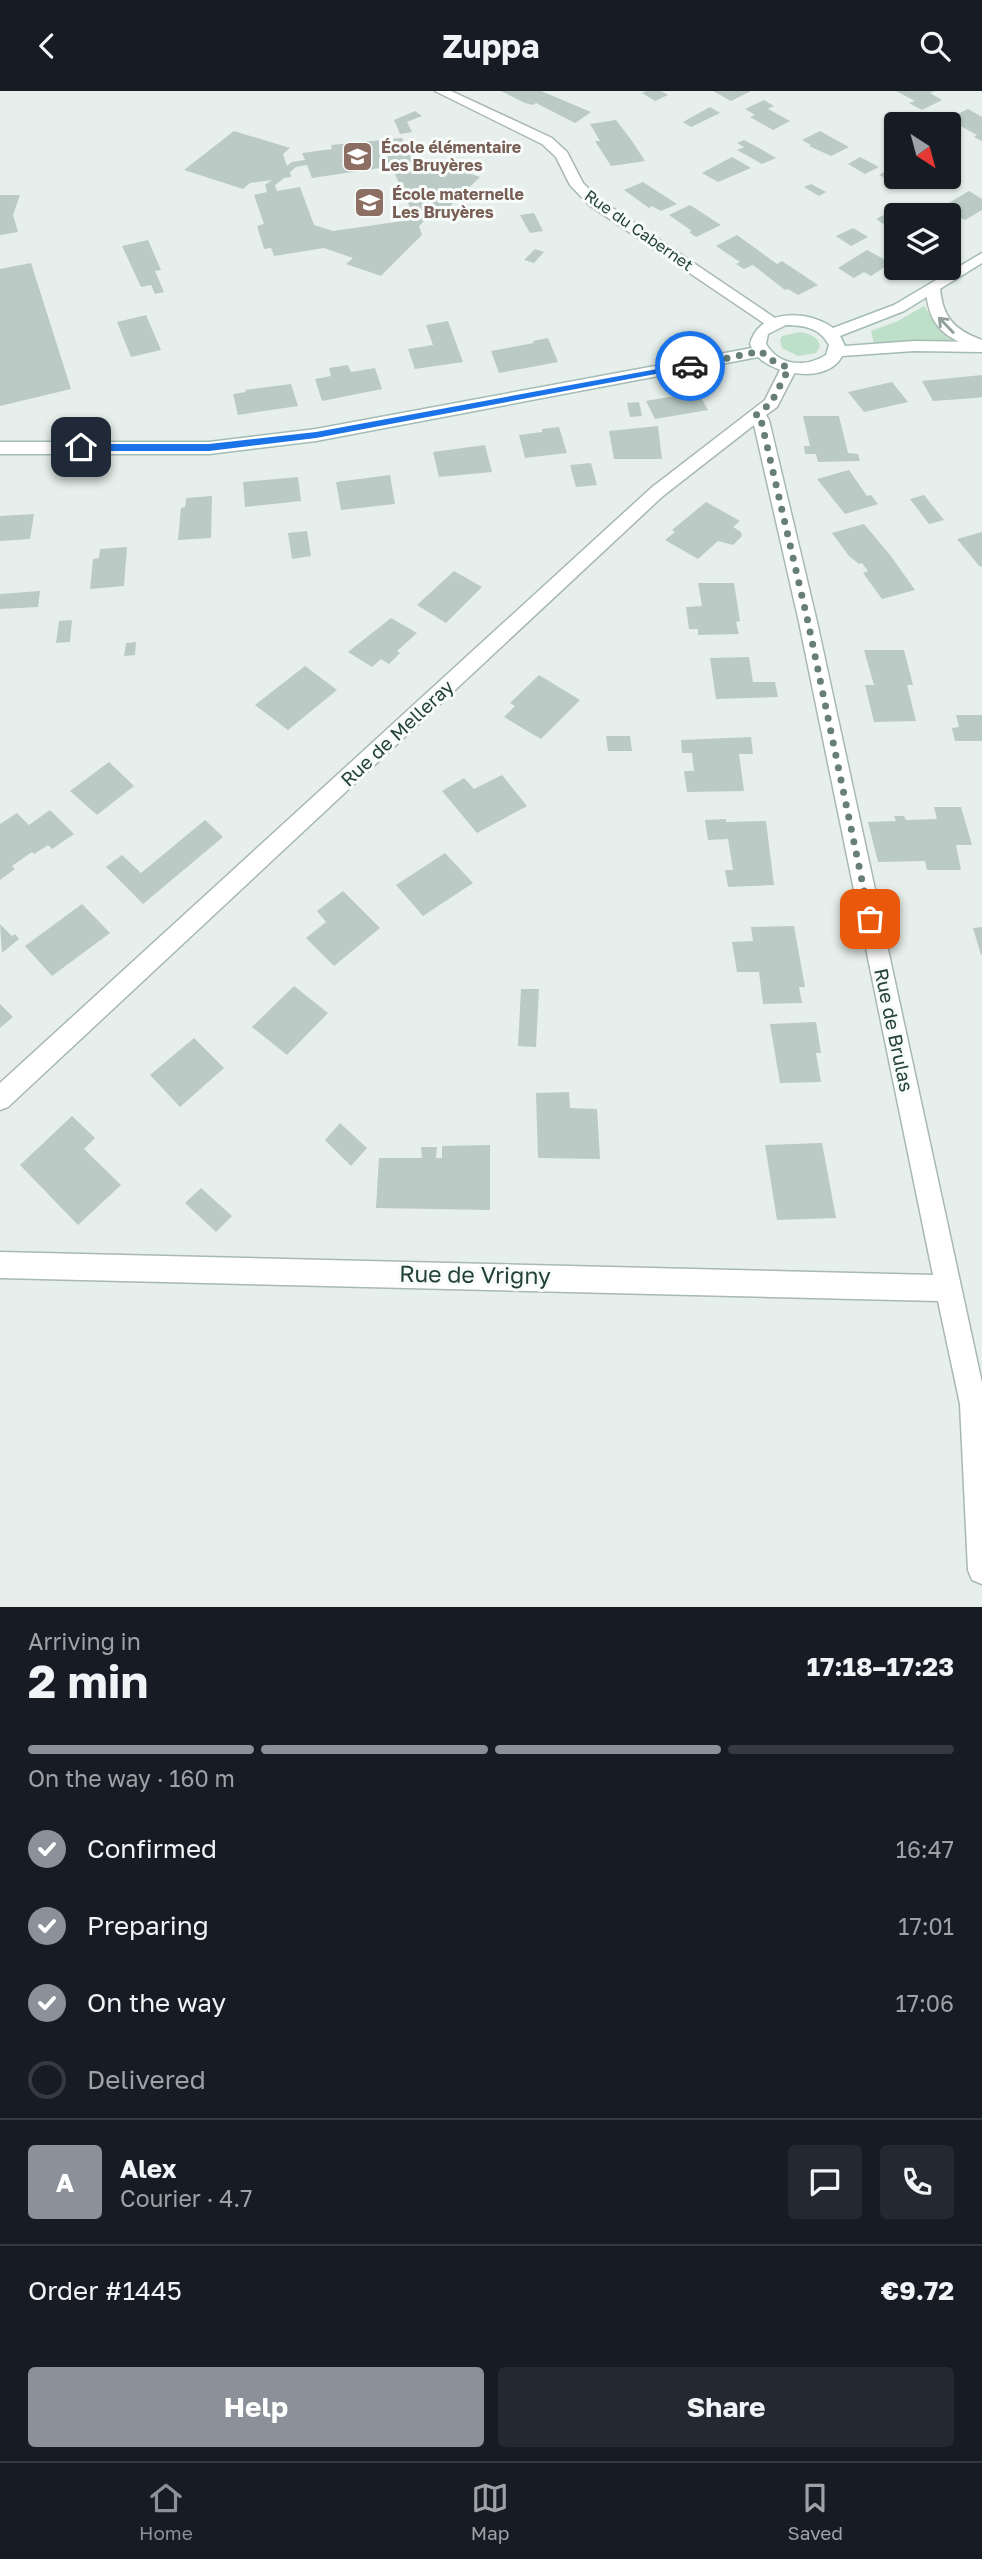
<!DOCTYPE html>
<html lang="en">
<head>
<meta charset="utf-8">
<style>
	body { margin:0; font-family:"Golos Text",sans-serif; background:#242831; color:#f1f3f6; height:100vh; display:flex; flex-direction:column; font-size:26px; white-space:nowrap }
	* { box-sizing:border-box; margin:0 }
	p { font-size:23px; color:#9ea1a6 }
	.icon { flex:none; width:38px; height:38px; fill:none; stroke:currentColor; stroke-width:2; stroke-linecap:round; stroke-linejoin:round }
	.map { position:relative; height:1516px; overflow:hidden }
	.details { display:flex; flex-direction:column; background:#171b24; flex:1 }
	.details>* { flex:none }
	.needle { width:46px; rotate:144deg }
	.controls { position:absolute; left:884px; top:21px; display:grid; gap:14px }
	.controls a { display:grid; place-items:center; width:77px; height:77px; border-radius:7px; background:#171b24; box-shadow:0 2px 5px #0004; font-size:35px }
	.pin { position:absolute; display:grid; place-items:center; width:60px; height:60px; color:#fff; margin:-30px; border-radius:14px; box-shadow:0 4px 10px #0006 }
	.courier { position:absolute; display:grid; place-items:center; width:70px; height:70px; margin:-35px; border:5px solid #1a73e8; border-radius:50%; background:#fff; color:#222; box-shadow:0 2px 9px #0007 }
	.overview em { font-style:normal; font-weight:700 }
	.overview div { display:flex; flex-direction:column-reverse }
	.overview { display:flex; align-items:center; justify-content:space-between; height:119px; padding:0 28px }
	h1 { font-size:46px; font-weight:700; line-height:52px }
	.bar { display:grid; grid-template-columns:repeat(4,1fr); gap:10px 7px; align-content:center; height:84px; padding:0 28px }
	.bar i { height:9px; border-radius:5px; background:#363941 }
	.bar .selected { background:#8c9099 }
	.bar p { grid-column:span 4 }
	.line { display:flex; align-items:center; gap:18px; padding:0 28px; border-top:2px solid #363941 }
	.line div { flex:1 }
	.round { display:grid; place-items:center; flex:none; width:74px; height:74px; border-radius:7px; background:#242831 }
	ol { padding:0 28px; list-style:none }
	li { display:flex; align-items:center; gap:21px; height:77px }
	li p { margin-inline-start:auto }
	li .icon { padding:7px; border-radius:50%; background:#8c9099; color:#fff; stroke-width:4 }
	li:last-child { color:#9ea1a6 }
	li i { width:38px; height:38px; border:4px solid #363941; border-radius:50% }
	.action { display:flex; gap:14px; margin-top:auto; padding:14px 28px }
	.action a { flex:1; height:80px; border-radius:7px; background:#8c9099; color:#fff; font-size:28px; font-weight:700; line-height:80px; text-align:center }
	.action a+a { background:#242831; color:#f1f3f6 }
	header { display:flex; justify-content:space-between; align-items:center; height:91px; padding:0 28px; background:#171b24; font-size:32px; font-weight:700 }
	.tab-bar { display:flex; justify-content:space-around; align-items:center; height:98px; border-top:2px solid #363941; background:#171b24; font-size:19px; color:#9ea1a6 }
	.tab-bar a { display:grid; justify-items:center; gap:4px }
	.tab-bar .selected { color:#8c9099 }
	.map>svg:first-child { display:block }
	.green { fill:#bfe0c8 }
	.building { fill:#bbcac4; fill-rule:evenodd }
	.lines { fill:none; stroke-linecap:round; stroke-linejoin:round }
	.street-casing { stroke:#a8b8b2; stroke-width:3 }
	.secondary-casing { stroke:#a4bbb3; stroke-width:3 }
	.street { fill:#fff; fill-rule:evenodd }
	.secondary { fill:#fff; fill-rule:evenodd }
	.oneway { stroke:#92a09c }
	.route { fill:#1a73e8 }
	.done { stroke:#687f78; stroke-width:7; stroke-dasharray:0 12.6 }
	.labels { text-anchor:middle; stroke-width:6; stroke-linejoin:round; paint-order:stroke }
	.far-education-label { font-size:16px; font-weight:bold; fill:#785e54; stroke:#f7fbf9; text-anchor:start }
	.far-street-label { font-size:16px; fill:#24423a; stroke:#f7fbf9 }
	.street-label { font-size:19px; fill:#24423a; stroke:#f7fbf9 }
	.near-street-label { font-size:23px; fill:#24423a; stroke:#f7fbf9 }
</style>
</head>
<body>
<header><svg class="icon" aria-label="back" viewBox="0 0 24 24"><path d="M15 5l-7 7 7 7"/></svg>Zuppa<svg class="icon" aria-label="search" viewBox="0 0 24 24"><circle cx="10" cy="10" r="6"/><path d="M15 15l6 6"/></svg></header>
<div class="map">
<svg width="982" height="1516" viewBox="0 0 982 1516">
	<rect width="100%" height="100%" fill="#e6efeb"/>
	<g class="green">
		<path d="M 924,215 L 940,239 L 955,250 L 913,249 L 874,253 L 871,240 L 898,230 Z"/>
		<path d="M 799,241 C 808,242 818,245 820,255 L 816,262 L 798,265 L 782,257 L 780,249 L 782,245 Z"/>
	</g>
	<g class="building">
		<path d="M 501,0 L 541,0 L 591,21 L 575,32 L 536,12 L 533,14 L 525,12 Z"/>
		<path d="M 646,0 L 661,0 L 668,4 L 655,10 L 642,2 Z"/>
		<path d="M 713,0 L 751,0 L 731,10 Z"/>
		<path d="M 896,0 L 935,0 L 930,2 L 942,9 L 922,19 L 909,12 L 915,10 Z"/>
		<path d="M 764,9 L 774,15 L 768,18 L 790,30 L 773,39 L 750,26 L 755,24 L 745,18 Z"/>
		<path d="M 710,16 L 720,22 L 691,36 L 683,31 Z"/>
		<path d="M 968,18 L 982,26 L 982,50 L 974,46 L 977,44 L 948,28 Z"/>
		<path d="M 415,20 L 422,25 L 407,31 L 412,41 L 400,43 L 394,29 Z"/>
		<path d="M 616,29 L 632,50 L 645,70 L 611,75 L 595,50 L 600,50 L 590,33 Z"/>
		<path d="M 234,40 L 290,57 L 283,63 L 287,75 L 292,71 L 305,69 L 302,62 L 332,58 L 331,54 L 402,47 L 413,71 L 442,80 L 447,75 L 480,86 L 442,123 L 428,126 L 419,135 L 422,144 L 381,185 L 346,173 L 353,167 L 324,157 L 274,165 L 271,157 L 264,158 L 257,135 L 264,133 L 254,104 L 267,101 L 265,94 L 272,89 L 250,92 L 243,98 L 184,79 ZM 307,74 L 312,87 L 380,77 L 394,81 L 412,121 L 403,130 L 333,140 L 314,134 L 300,96 L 277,100 L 275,94 L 284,87 L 291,86 L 290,81 L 296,76 Z"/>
		<path d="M 820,40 L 849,56 L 831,65 L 809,55 L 811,54 L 802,49 Z"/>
		<path d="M 744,49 L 759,57 L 776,67 L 762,73 L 737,59 L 744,56 L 737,52 Z"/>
		<path d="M 732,66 L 751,77 L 718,91 L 702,82 Z"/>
		<path d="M 860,66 L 879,76 L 865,83 L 848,73 Z"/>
		<path d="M 888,79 L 896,86 L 901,86 L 892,91 L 879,84 Z"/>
		<path d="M 643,91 L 677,113 L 661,120 L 652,115 L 649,117 L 624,99 Z"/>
		<path d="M 811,93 L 826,101 L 819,105 L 804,96 Z"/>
		<path d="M 969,100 L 982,108 L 982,119 L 965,129 L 942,116 Z"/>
		<path d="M 0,104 L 20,104 L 13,124 L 18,141 L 0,144 Z"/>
		<path d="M 690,114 L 721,134 L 696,146 L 689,141 L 692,140 L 669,124 Z"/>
		<path d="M 899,116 L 913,124 L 896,124 L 896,136 L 890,133 L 886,135 L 876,128 Z"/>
		<path d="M 534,122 L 543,140 L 530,142 L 520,124 Z"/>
		<path d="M 853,137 L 868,146 L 851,155 L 836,145 Z"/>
		<path d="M 737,144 L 777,173 L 782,170 L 818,194 L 798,204 L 788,198 L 785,199 L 753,174 L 744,178 L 736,173 L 740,171 L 716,155 Z"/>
		<path d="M 148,149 L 161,179 L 155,180 L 164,201 L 155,203 L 151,194 L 141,196 L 122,155 Z"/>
		<path d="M 535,158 L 544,161 L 534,172 L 524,169 Z"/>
		<path d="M 867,159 L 891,172 L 871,185 L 864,181 L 854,187 L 838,177 Z"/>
		<path d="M 31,172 L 71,298 L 0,315 L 0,178 Z"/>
		<path d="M 146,224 L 161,259 L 131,266 L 117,231 Z"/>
		<path d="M 448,230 L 463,271 L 415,278 L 408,258 L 433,254 L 426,234 Z"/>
		<path d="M 548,247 L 558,271 L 499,282 L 491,260 L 534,252 L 533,250 Z"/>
		<path d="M 348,274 L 351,281 L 375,277 L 382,298 L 322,310 L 315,288 L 331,285 L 329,277 Z"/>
		<path d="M 982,284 L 982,306 L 975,307 L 933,310 L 922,290 Z"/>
		<path d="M 892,291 L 908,311 L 864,321 L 848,301 Z"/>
		<path d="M 291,293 L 298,315 L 238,324 L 233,303 L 246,301 L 245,299 Z"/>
		<path d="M 698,301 L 708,319 L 655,328 L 646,310 Z"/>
		<path d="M 639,311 L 642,325 L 630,326 L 627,312 Z"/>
		<path d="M 803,325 L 839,325 L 848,362 L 858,363 L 860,370 L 818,371 L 816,363 L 805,363 L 804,355 L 810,355 Z"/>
		<path d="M 658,335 L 662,368 L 614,368 L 609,340 Z"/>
		<path d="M 559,336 L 567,362 L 525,367 L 519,344 L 542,341 L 542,338 Z"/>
		<path d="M 485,354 L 492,381 L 439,386 L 433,361 Z"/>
		<path d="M 591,372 L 597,394 L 576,396 L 570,374 Z"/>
		<path d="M 849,379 L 867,405 L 871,404 L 878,413 L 845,423 L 817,388 Z"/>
		<path d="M 390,384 L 395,413 L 341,419 L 336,391 Z"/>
		<path d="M 298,386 L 301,410 L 245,416 L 243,391 Z"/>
		<path d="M 924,404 L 944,429 L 929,433 L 910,408 Z"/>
		<path d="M 212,405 L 211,447 L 178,449 L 181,417 L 185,416 L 186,407 Z"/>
		<path d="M 706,411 L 740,430 L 733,436 L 741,441 L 742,445 L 733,454 L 718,450 L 698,468 L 665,449 L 675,441 L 672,439 Z"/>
		<path d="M 34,423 L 30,448 L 0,450 L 0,425 Z"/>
		<path d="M 864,433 L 890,464 L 915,499 L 882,508 L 863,482 L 868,480 L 862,472 L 859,473 L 849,465 L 832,442 Z"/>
		<path d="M 307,440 L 311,465 L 292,468 L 288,442 Z"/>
		<path d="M 982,441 L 982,475 L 980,476 L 957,448 Z"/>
		<path d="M 127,456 L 124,495 L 90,498 L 93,468 L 99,467 L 100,458 Z"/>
		<path d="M 454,480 L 482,496 L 446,532 L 417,514 Z"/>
		<path d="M 698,492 L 734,492 L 740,530 L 736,531 L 739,543 L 698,544 L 698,538 L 689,538 L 686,516 L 702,515 Z"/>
		<path d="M 40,500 L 38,516 L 0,518 L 0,503 Z"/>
		<path d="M 391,527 L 417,542 L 397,560 L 400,562 L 389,573 L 381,568 L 372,576 L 348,561 Z"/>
		<path d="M 72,529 L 70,551 L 56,552 L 59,530 Z"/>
		<path d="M 136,551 L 135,564 L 124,565 L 126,552 Z"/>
		<path d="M 864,559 L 904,559 L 913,594 L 907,594 L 916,630 L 874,631 L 865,594 L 874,594 Z"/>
		<path d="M 749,566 L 753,591 L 775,591 L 778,606 L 716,608 L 710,567 Z"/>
		<path d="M 305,575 L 337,599 L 288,639 L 255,614 Z"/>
		<path d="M 539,584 L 580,609 L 541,648 L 504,626 L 515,615 L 510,612 Z"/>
		<path d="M 956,624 L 982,624 L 982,650 L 955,650 L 952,637 L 959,636 Z"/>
		<path d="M 606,645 L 630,645 L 632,660 L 608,660 Z"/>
		<path d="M 751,646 L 753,663 L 739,663 L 744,700 L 687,701 L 684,680 L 694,680 L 692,662 L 682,662 L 681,649 Z"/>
		<path d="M 109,671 L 134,695 L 97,724 L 70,700 Z"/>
		<path d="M 502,684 L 527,715 L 477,742 L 442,700 L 464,687 L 474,698 Z"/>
		<path d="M 934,716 L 961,716 L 972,754 L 956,754 L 961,779 L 927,779 L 925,770 L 878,771 L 868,731 L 896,730 L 894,725 L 904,725 L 906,729 L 937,728 Z"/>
		<path d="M 50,719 L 74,743 L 52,758 L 48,754 L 34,763 L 32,761 L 12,775 L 15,778 L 0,789 L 0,733 L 17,722 L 29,734 Z"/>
		<path d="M 726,728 L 726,731 L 766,730 L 774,794 L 728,796 L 725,779 L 733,779 L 728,748 L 708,749 L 705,729 Z"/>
		<path d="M 205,729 L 223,746 L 143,813 L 106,776 L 122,764 L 141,782 Z"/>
		<path d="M 445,762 L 473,792 L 423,825 L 396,794 Z"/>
		<path d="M 343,800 L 380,837 L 334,875 L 306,847 L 326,831 L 317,820 Z"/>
		<path d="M 82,813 L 110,842 L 52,885 L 25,855 Z"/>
		<path d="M 0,833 L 12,845 L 15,843 L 19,848 L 2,862 Z"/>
		<path d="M 794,835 L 805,896 L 799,896 L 802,912 L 763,913 L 759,881 L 737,881 L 732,851 L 753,850 L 751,836 Z"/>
		<path d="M 982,836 L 982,864 L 981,864 L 973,837 Z"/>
		<path d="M 294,895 L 328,922 L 287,964 L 252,936 Z"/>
		<path d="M 521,898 L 539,898 L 536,956 L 518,955 Z"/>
		<path d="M 0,913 L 13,926 L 0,937 Z"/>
		<path d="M 816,931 L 821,962 L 816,962 L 821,991 L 780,992 L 770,933 Z"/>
		<path d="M 194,947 L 224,977 L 180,1016 L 150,984 Z"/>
		<path d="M 569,1001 L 570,1017 L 597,1018 L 600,1068 L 538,1067 L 536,1002 Z"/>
		<path d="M 72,1025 L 95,1047 L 84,1058 L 121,1094 L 78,1134 L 20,1074 Z"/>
		<path d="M 340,1032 L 367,1057 L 351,1075 L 325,1049 Z"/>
		<path d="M 822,1052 L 836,1127 L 777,1129 L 765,1054 Z"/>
		<path d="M 490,1054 L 490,1119 L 376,1117 L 379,1067 L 422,1067 L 421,1056 L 437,1056 L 436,1067 L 442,1067 L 442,1055 Z"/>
		<path d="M 201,1097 L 232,1125 L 216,1141 L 185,1112 Z"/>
	</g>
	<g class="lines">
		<defs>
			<g id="street">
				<path d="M 435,0 L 451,0 L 552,47 L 567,61 L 583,92 L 599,108 L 778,229 L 781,232 L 778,235 L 768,235 L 589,114 L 570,94 L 556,66 L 542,53 Z"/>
				<path d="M 933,191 L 940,196 C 942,226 954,239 982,249 L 982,259 C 946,249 927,235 926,196 Z"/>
				<path d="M 789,272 L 797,277 L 777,316 L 766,324 L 769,329 L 817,531 L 982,1292 L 982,1493 L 972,1489 L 968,1479 L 960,1313 L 938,1210 L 0,1187 L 0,1161 L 933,1184 L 799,531 L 754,334 L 663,405 L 8,1016 L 0,1019 L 0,992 L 651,397 L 765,309 L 783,273 Z"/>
			</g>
			<path id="secondary" d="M 982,162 L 982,172 L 904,220 L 840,245 L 845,255 L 914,250 L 982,251 L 982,261 L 914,260 L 842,265 C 828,293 776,284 758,266 L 316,350 L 209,363 L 0,363 L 0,351 L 209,351 L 316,338 L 752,257 L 750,253 C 759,218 807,218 833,237 L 894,214 ZM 786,234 C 804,234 820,237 829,254 L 826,264 C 805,277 779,275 766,253 L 768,243 Z"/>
		</defs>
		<use href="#street" class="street-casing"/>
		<use href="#secondary" class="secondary-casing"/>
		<use href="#street" class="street"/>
		<use href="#secondary" class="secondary"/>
	</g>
	<defs><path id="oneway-shaft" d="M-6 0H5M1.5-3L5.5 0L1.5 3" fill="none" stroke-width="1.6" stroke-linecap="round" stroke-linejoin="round" transform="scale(1.75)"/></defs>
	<use class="oneway" href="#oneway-shaft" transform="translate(946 234) rotate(-134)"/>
	<path class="route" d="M 690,272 L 694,275 L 693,276 L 316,347 L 209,360 L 81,360 L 77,356 L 81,353 L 209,353 L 316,341 Z"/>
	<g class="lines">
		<path class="done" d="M 690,275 L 761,260 L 769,268 L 789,277 L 771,312 L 755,325 L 761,329 L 808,531 L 870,828"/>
	</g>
	<defs>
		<symbol id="school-square" viewBox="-11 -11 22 22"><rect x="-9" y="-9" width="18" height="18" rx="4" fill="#8d6e63" stroke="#f7fbf9"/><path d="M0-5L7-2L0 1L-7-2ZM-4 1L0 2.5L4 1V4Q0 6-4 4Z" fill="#fff"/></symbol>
	</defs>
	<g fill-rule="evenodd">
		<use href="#school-square" x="340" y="48" width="35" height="35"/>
		<use href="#school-square" x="352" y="94" width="35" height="35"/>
	</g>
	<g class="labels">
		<g class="far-education-label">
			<text x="381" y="62">École élémentaire<tspan x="381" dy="18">Les Bruyères</tspan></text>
			<text x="392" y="109">École maternelle<tspan x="392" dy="18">Les Bruyères</tspan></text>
		</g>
		<g class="far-street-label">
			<text transform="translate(639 139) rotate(35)" y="6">Rue du Cabernet</text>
		</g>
		<g class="street-label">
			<text transform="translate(397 642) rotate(-43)" y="7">Rue de Melleray</text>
			<text transform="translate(894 939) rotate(78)" y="7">Rue de Brulas</text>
		</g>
		<g class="near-street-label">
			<text transform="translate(475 1184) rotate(1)" y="8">Rue de Vrigny</text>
		</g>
	</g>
</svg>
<div class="controls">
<a><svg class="needle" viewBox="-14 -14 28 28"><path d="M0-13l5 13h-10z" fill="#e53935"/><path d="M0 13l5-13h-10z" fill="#9ea1a6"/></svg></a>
<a><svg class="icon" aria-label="layers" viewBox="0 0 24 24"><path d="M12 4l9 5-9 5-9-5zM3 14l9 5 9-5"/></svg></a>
</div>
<div class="pin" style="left:870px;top:828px;background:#ea580c"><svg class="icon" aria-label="bag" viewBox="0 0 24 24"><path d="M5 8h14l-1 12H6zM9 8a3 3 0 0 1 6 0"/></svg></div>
<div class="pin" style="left:81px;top:356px;background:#1f2937"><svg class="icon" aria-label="home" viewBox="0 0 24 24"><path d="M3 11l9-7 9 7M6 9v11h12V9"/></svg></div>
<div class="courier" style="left:690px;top:275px"><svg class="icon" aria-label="car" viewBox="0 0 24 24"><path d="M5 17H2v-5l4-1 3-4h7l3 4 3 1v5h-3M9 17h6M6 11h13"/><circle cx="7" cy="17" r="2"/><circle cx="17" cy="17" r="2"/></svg></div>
</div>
<section class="details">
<div class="overview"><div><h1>2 min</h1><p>Arriving in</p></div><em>17:18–17:23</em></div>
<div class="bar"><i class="selected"></i><i class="selected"></i><i class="selected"></i><i></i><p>On the way · 160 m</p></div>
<ol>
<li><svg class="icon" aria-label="check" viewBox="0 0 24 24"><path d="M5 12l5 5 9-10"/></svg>Confirmed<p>16:47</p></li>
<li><svg class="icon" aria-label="check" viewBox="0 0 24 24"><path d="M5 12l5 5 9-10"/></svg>Preparing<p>17:01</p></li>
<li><svg class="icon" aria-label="check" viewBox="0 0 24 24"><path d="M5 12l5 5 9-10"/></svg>On the way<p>17:06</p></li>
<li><i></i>Delivered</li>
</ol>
<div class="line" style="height:126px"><b class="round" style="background:#8c9099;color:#fff">A</b><div><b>Alex</b><p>Courier · 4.7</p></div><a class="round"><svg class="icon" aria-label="chat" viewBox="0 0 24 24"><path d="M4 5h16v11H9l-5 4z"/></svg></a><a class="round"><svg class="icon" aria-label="phone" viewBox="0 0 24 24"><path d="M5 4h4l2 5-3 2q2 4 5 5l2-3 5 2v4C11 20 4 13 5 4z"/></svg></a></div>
<div class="line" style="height:91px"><div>Order #1445</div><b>€9.72</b></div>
<div class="action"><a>Help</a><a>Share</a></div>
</section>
<nav class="tab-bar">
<a class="selected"><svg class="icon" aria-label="home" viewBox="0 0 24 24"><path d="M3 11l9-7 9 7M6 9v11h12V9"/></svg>Home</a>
<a><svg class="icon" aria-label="map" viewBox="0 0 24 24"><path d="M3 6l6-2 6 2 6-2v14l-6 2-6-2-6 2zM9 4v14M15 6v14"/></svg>Map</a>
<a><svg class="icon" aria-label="saved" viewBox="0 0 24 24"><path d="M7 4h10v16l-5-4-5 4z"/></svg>Saved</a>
</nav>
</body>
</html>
